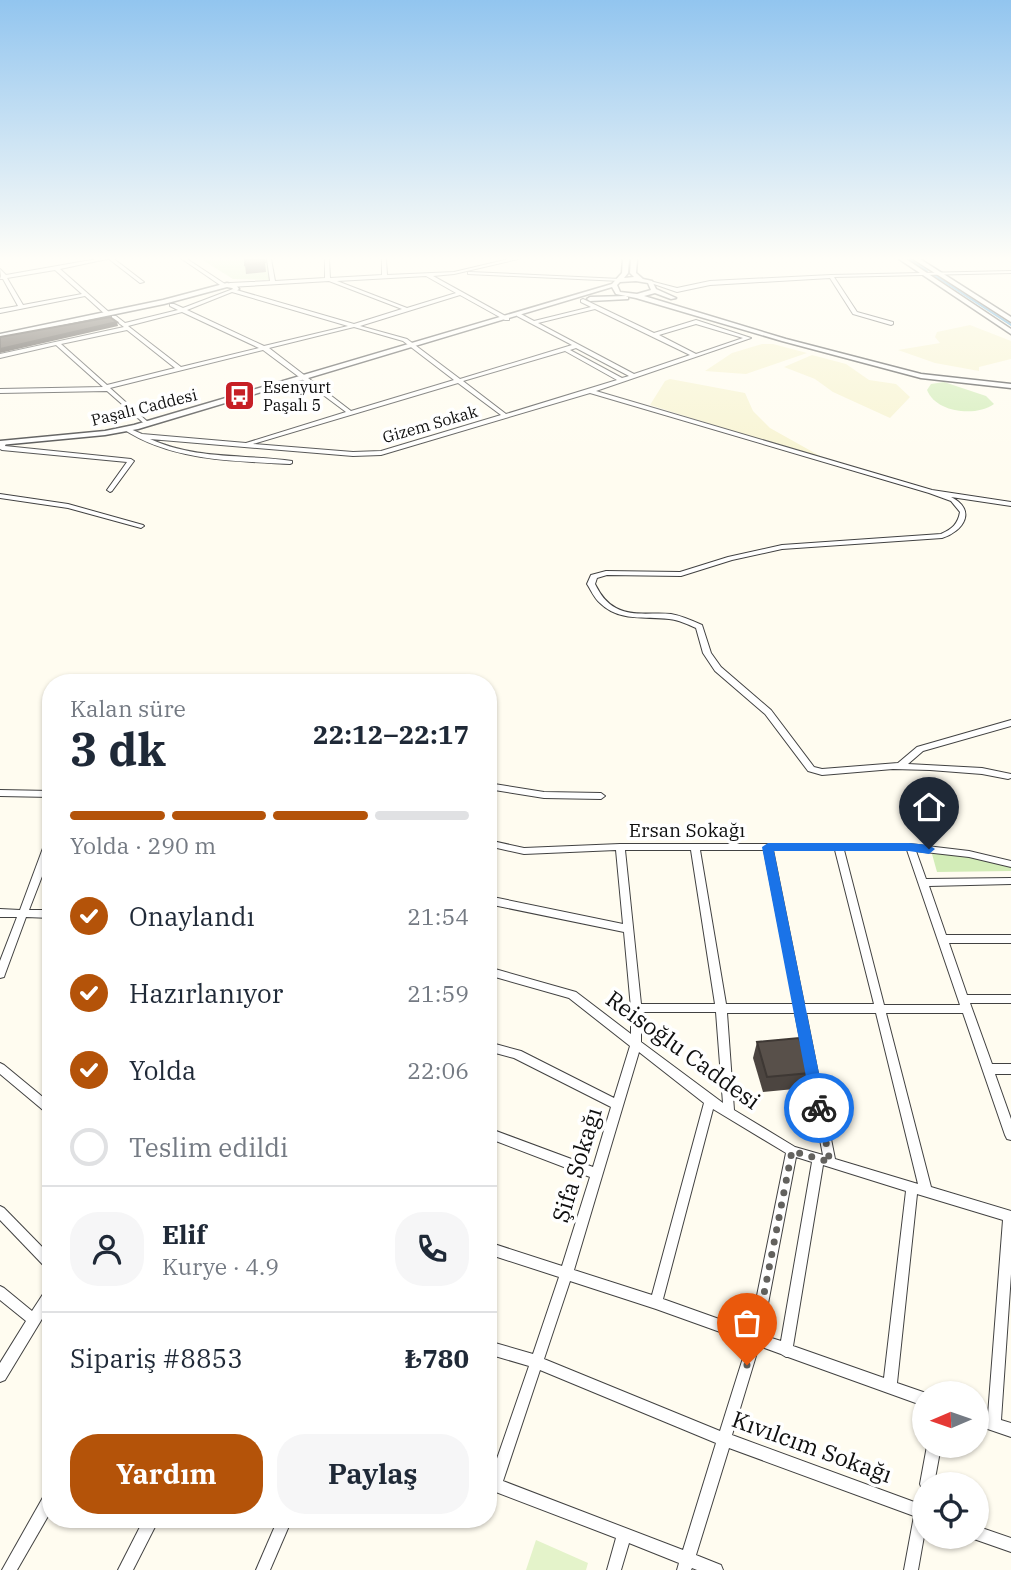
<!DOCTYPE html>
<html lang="tr">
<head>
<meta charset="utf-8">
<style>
	body { margin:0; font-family:"IBM Plex Serif",serif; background:#f6f6f7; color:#1f2937; height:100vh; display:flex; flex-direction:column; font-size:26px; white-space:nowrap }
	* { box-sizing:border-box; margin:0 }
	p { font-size:23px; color:#747a83 }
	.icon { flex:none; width:38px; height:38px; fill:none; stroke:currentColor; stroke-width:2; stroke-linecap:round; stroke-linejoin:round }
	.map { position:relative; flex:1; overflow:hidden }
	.side { position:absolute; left:42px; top:674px; width:455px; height:854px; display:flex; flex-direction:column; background:#fff; border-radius:28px; box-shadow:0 2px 5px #0004 }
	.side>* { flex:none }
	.needle { width:46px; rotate:268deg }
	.controls { position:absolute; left:912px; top:1381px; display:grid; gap:14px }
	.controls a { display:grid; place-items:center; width:77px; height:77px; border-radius:50%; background:#fff; box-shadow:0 2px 5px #0004; font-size:35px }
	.pin { position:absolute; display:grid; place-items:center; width:60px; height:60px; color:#fff; margin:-72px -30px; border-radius:50% 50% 50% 0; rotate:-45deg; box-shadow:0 0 7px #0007 }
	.pin .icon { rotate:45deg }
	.courier { position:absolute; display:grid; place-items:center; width:70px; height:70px; margin:-35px; border:5px solid #1a73e8; border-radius:50%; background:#fff; color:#222; box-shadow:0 2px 9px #0007 }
	.head em { font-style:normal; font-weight:800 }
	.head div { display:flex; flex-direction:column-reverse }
	.head { display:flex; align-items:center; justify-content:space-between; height:119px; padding:0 28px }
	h1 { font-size:46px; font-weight:800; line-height:52px }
	.bar { display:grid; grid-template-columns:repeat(4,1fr); gap:10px 7px; align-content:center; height:84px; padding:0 28px }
	.bar i { height:9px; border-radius:5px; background:#e0e1e3 }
	.bar .current { background:#b45309 }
	.bar p { grid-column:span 4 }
	.line { display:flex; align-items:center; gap:18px; padding:0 28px; border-top:2px solid #e0e1e3 }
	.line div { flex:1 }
	.round { display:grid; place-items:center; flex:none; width:74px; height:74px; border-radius:28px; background:#f6f6f7 }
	ol { padding:0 28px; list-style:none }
	li { display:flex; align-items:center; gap:21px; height:77px }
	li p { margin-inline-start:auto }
	li .icon { padding:7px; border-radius:50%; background:#b45309; color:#fff; stroke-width:4 }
	li:last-child { color:#747a83 }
	li i { width:38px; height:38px; border:4px solid #e0e1e3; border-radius:50% }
	.action { display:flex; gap:14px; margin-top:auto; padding:14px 28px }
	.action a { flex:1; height:80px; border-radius:28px; background:#b45309; color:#fff; font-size:28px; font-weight:800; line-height:80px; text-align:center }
	.action a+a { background:#f6f6f7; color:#1f2937 }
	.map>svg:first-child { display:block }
	.farmland { fill:#f7f3cf }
	.green { fill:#d2ecb7 }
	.pitch { fill:#e4f3ca }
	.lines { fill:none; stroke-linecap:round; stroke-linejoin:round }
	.stream { stroke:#3594d4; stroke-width:2 }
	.minor-casing { stroke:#424242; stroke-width:2 }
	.tertiary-casing { stroke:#424242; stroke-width:3 }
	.minor { fill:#fff; fill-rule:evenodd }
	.tertiary { fill:#fff; fill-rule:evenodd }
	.wall { fill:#4c4540 }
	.shaded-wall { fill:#3e3834 }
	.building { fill:#58504a; stroke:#3e3834; stroke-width:2 }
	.route { fill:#1a73e8 }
	.done { stroke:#63625e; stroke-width:7; stroke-dasharray:0 12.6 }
	.labels { text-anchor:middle; stroke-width:7; stroke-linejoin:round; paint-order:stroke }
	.far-poi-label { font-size:16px; fill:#0f0f0f; stroke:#fff; text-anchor:start }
	.far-street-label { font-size:16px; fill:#0f0f0f; stroke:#fff }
	.street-label { font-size:19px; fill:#0f0f0f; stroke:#fff }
	.near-street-label { font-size:23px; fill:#0f0f0f; stroke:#fff }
</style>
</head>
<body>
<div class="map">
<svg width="1011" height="1570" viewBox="0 0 1011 1570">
	<rect width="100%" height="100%" fill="#fffcf0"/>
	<g class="farmland">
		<path d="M 970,325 L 1011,341 L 1011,359 L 979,367 L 979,371 L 935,363 L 898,350 L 940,343 L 935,337 L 937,332 Z"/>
		<path d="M 762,344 L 773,344 L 807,353 L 746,374 L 705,371 L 732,353 Z"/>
		<path d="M 812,355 L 846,364 L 869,380 L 896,384 L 910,397 L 890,418 L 833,392 L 815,379 L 784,367 Z"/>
		<path d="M 670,379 L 745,393 L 753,411 L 770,428 L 820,456 L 811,456 L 650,405 L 665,381 Z"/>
	</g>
	<g class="green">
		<path d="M 201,259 L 266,259 L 271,280 L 233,279 Z"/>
		<path d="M 944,382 L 986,396 L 994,404 C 976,417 936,413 927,390 L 931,384 Z"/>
		<path d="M 938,852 L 1011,863 L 1011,871 L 937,872 L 932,854 Z"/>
	</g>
	<path class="pitch" d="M 536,1540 L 588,1563 L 586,1570 L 526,1570 Z"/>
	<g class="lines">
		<g class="stream">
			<path d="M 909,259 L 927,271"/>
			<path d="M 934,275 L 1011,325"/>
		</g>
		<defs>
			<g id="minor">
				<path d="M 97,259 L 107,259 L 60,269 L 110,313 L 110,315 L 106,315 L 85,296 L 0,313 L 0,309 L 18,306 L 3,279 L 0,279 L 1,276 L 0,269 L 6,275 ZM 55,270 L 82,294 L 23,305 L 7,278 Z"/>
				<path d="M 109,259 L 114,259 L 144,282 L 140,283 Z"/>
				<path d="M 182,259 L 187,259 L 228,286 L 223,287 Z"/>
				<path d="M 267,259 L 271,259 L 275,281 L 325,278 L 325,259 L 329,259 L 330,278 L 382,275 L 382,259 L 386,259 L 387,275 L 454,272 L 509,259 L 518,259 L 454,274 L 433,276 L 509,318 L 509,320 L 505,320 L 460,295 L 360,326 L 407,339 L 460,379 L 572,345 L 517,316 L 517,314 L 519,313 L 534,321 L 591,307 L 581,302 L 581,300 L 583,299 L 654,333 L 696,320 L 751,338 L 596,391 L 932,490 L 1011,502 L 1011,506 L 951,497 C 977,510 964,531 942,538 L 782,549 L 732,560 L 681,576 L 607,575 L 597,578 L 595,584 C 600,594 606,603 616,608 C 633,617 653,612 671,614 C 682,616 691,620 702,625 L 711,653 L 721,667 L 771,710 L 814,767 L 822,769 L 898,763 L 917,747 L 1011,720 L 1011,726 L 923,751 L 908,764 L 982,768 L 1011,774 L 1011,778 L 1008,779 L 982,774 L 930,770 L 893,769 L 822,775 L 808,771 L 765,714 L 715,671 L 703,653 L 696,628 C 687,624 679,620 669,619 C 645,616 619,622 600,603 C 594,598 591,590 587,584 L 591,575 L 606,571 L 680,572 L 728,557 L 782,545 L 941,534 C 952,529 958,524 960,512 L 951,501 L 929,493 L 590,393 L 381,455 L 353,456 L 150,439 C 197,460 243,454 292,461 L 292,463 L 290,464 C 233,461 172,461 123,429 L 128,428 L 142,434 L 246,443 L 346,412 L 263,350 L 110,388 L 149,423 L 150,424 L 147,426 L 107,391 L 0,393 L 0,389 L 103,387 L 56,345 L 0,358 L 0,354 L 124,327 L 112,318 L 112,316 L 116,316 L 125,323 L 178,310 L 170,306 L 170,304 L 174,304 L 183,308 L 233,289 L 354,324 L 402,309 L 329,281 L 230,287 L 227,285 L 230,283 L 270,281 ZM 426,276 L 456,293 L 407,308 L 337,281 ZM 232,292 L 348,326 L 264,346 L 187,310 ZM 595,309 L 690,355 L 634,374 L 538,323 ZM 182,312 L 259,348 L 181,367 L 128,326 ZM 696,324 L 743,338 L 696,354 L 659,335 ZM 354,327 L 403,341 L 454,380 L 351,411 L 269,348 ZM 127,330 L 175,368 L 107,385 L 61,344 ZM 576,348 L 629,376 L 622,378 L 570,350 ZM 565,351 L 617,380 L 506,414 L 463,381 ZM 458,383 L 501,415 L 381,451 L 353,452 L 253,444 Z"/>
				<path d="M 1011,271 L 1011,273 L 834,277 L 857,312 L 893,322 L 893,324 L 891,325 L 853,314 L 830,278 L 710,285 L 677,292 L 648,282 L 650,281 L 677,288 L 710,281 L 831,275 Z"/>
				<path d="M 470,272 L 621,279 L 623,280 L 621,281 L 468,274 L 468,272 Z"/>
				<path d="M 3,441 L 6,443 L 5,446 L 131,459 L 134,461 L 112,491 L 110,492 L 107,490 L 127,462 L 2,450 L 0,449 L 0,443 Z"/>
				<path d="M 0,494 L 68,504 L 143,525 L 144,526 L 141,528 L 68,508 L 0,498 Z"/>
				<path d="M 488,783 L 544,792 L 601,793 L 605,796 L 601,799 L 544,798 L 488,789 Z"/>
				<path d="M 0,790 L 51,791 L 51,797 L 0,796 Z"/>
				<path d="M 51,837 L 51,853 L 29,910 L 51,910 L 51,918 L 26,917 L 5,974 L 4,977 L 0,978 L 0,961 L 17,917 L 0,917 L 0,909 L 20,910 L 46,840 Z"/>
				<path d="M 488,840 L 524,848 L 620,844 L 910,844 L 969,851 L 1011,861 L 1011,867 L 969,857 L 916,851 L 926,879 L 1011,878 L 1011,884 L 929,886 L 946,935 L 1011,935 L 1011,943 L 949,943 L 967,995 L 1011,995 L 1011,1003 L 970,1003 L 992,1064 L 1011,1064 L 1011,1074 L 995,1074 L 1011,1119 L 1011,1140 L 1007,1139 L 1005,1135 L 963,1013 L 886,1013 L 931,1187 L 1011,1211 L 1011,1274 L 1001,1420 L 1011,1423 L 1011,1437 L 976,1425 L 976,1411 L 988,1415 L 1003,1220 L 917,1194 L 897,1383 L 926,1393 L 924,1393 L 924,1406 L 788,1357 L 786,1357 L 781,1354 L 759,1346 L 732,1435 L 917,1503 L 919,1496 L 924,1494 L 924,1536 L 918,1570 L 904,1570 L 914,1516 L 729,1448 L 696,1555 L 721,1565 L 723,1570 L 697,1570 L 692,1568 L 691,1570 L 677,1570 L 679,1563 L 629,1543 L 621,1570 L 607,1570 L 616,1538 L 488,1489 L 488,1475 L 491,1476 L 529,1366 L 488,1354 L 488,1341 L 533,1354 L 559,1277 L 488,1254 L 488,1242 L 562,1266 L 590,1177 L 488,1138 L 488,1128 L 593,1167 L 611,1107 L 514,1058 L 488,1051 L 488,1042 L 521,1051 L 614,1098 L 630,1046 L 569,998 L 488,975 L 488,967 L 576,992 L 631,1034 L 631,1008 L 624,932 L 488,904 L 488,896 L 623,924 L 616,850 L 524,854 L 488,846 ZM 625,850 L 691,850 L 715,1004 L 641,1004 ZM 700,850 L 764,850 L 794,1004 L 726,1004 ZM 773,850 L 835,850 L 874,1004 L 804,1004 ZM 844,850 L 907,850 L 960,1005 L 884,1005 ZM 641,1012 L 716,1012 L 723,1103 L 641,1042 ZM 727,1013 L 795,1013 L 823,1155 L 795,1147 L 734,1110 ZM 806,1013 L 876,1013 L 918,1184 L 835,1159 ZM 639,1052 L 704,1103 L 652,1295 L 574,1270 ZM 713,1109 L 786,1153 L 750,1330 L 663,1299 ZM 796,1157 L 812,1162 L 781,1341 L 762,1335 ZM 823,1165 L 906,1191 L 884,1378 L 793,1346 ZM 570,1281 L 656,1309 L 748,1342 L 720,1431 L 544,1359 ZM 540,1370 L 716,1443 L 683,1550 L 503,1481 Z"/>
				<path d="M 0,1063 L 4,1065 L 44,1098 L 47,1092 L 51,1090 L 51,1115 L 43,1110 L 0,1074 Z"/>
				<path d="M 0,1206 L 4,1208 L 51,1256 L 51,1271 L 47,1269 L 0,1220 Z"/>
				<path d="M 0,1286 L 4,1288 L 32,1311 L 47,1288 L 51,1286 L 51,1304 L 5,1380 L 0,1382 L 0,1363 L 26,1321 L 0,1300 Z"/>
				<path d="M 927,1446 L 941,1446 L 934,1484 L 924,1484 L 924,1490 L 922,1489 L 920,1484 Z"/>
				<path d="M 51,1490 L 51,1511 L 17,1570 L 2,1570 L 46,1492 Z"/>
				<path d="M 144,1519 L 159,1519 L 133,1570 L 118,1570 Z"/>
				<path d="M 278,1519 L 292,1519 L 270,1570 L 256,1570 Z"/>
				<path d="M 976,1526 L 1011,1538 L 1011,1552 L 971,1538 L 970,1536 L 976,1536 Z"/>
			</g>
			<g id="tertiary">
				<path d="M 623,259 L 629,259 L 628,273 L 624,278 L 634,277 L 630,273 L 631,259 L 637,259 L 636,273 L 643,279 L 652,281 L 656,289 L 676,298 L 671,299 L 655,293 L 644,296 L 786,339 L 921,374 L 1011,384 L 1011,388 L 921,378 L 782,341 L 636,298 L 616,294 L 612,287 L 138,429 L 105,435 L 0,445 L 0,441 L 105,431 L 134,425 L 612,284 L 622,273 ZM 636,281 L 648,283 L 651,290 L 637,294 L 620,292 L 617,285 L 620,282 Z"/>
				<path d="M 899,259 L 906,259 L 1011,329 L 1011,334 Z"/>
				<path d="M 913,259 L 920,259 L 1011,317 L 1011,322 Z"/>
				<path d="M 227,283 L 236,285 L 239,289 L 236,291 L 232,288 L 227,287 L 164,304 L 0,338 L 0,334 L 163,300 Z"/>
				<path d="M 626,296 L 628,297 L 628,299 L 590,301 L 587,299 L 590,297 Z"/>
			</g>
		</defs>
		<use href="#minor" class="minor-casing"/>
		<use href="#tertiary" class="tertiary-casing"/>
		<use href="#minor" class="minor"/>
		<use href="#tertiary" class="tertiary"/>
	</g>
	<path class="wall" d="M 757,1042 L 810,1073 L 805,1088 L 763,1092 L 753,1058 Z"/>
	<g class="shaded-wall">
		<path d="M 265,262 L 266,272 L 246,274 L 245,265 Z"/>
		<path d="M 117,322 L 118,326 L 0,353 L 0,349 Z"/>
	</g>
	<g class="building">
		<path d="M 245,259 L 264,259 L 265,262 L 245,265 Z"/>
		<path d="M 110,317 L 117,322 L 0,349 L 0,337 Z"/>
		<path d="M 799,1038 L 810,1073 L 767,1077 L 757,1042 Z"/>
	</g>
	<linearGradient id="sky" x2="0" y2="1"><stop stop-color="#92c5ef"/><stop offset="0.54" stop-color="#fffef8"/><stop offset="1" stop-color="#fffef8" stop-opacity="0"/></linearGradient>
	<rect width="1011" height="479" fill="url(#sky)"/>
	<path class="route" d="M 768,843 L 909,843 L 929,845 L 935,849 L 929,854 L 909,851 L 774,851 L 826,1108 L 819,1114 L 812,1108 L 762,847 Z"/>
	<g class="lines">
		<path class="done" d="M 747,1365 L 755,1340 L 792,1151 L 830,1162 L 819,1108"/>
	</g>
	<defs>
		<symbol id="bus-square" viewBox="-11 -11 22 22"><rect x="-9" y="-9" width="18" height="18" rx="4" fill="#c61f26" stroke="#fff"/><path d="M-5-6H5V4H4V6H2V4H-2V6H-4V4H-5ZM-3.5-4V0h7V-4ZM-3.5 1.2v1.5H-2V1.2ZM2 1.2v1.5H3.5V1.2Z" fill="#fff"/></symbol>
	</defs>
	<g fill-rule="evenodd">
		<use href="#bus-square" x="222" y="378" width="35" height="35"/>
	</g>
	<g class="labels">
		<g class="far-poi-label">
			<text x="263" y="393">Esenyurt<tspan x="263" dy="18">Paşalı 5</tspan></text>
		</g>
		<g class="far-street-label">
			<text transform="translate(144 407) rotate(-14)" y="6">Paşalı Caddesi</text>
			<text transform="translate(430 424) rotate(-16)" y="6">Gizem Sokak</text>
		</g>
		<g class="street-label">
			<text x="687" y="837">Ersan Sokağı</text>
		</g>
		<g class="near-street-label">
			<text transform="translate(683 1050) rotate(36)" y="8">Reisoğlu Caddesi</text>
			<text transform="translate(577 1165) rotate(-73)" y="8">Şifa Sokağı</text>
			<text transform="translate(812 1447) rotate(20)" y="8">Kıvılcım Sokağı</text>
		</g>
	</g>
</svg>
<div class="controls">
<a><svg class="needle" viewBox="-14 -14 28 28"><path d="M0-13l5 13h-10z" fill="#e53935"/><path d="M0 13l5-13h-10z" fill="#747a83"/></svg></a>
<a><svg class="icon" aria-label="locate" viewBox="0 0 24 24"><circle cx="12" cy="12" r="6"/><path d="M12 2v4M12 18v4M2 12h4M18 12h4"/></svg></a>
</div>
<div class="pin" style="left:747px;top:1365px;background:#ea580c"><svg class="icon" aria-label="bag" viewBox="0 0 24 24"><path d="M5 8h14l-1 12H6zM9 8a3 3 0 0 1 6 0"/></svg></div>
<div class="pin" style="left:929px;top:849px;background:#1f2937"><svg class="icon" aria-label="home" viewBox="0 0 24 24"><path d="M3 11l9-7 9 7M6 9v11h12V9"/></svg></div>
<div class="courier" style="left:819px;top:1108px"><svg class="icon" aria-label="bike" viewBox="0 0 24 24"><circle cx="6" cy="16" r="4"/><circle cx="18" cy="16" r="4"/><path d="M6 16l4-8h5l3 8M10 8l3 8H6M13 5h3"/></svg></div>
<section class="side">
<div class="head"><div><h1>3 dk</h1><p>Kalan süre</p></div><em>22:12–22:17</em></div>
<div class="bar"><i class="current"></i><i class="current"></i><i class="current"></i><i></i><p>Yolda · 290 m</p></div>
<ol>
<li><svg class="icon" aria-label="check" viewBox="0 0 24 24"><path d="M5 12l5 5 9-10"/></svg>Onaylandı<p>21:54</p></li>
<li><svg class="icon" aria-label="check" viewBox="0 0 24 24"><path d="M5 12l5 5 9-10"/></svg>Hazırlanıyor<p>21:59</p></li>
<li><svg class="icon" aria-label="check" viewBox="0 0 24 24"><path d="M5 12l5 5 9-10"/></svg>Yolda<p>22:06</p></li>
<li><i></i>Teslim edildi</li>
</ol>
<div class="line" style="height:126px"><a class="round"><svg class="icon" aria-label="person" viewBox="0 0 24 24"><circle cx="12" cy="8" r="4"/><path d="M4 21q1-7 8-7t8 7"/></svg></a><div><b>Elif</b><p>Kurye · 4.9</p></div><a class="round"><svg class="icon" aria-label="phone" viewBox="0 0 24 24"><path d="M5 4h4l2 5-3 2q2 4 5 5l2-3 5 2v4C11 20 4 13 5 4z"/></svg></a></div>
<div class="line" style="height:91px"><div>Sipariş #8853</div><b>₺780</b></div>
<div class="action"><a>Yardım</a><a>Paylaş</a></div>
</section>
</div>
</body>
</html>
